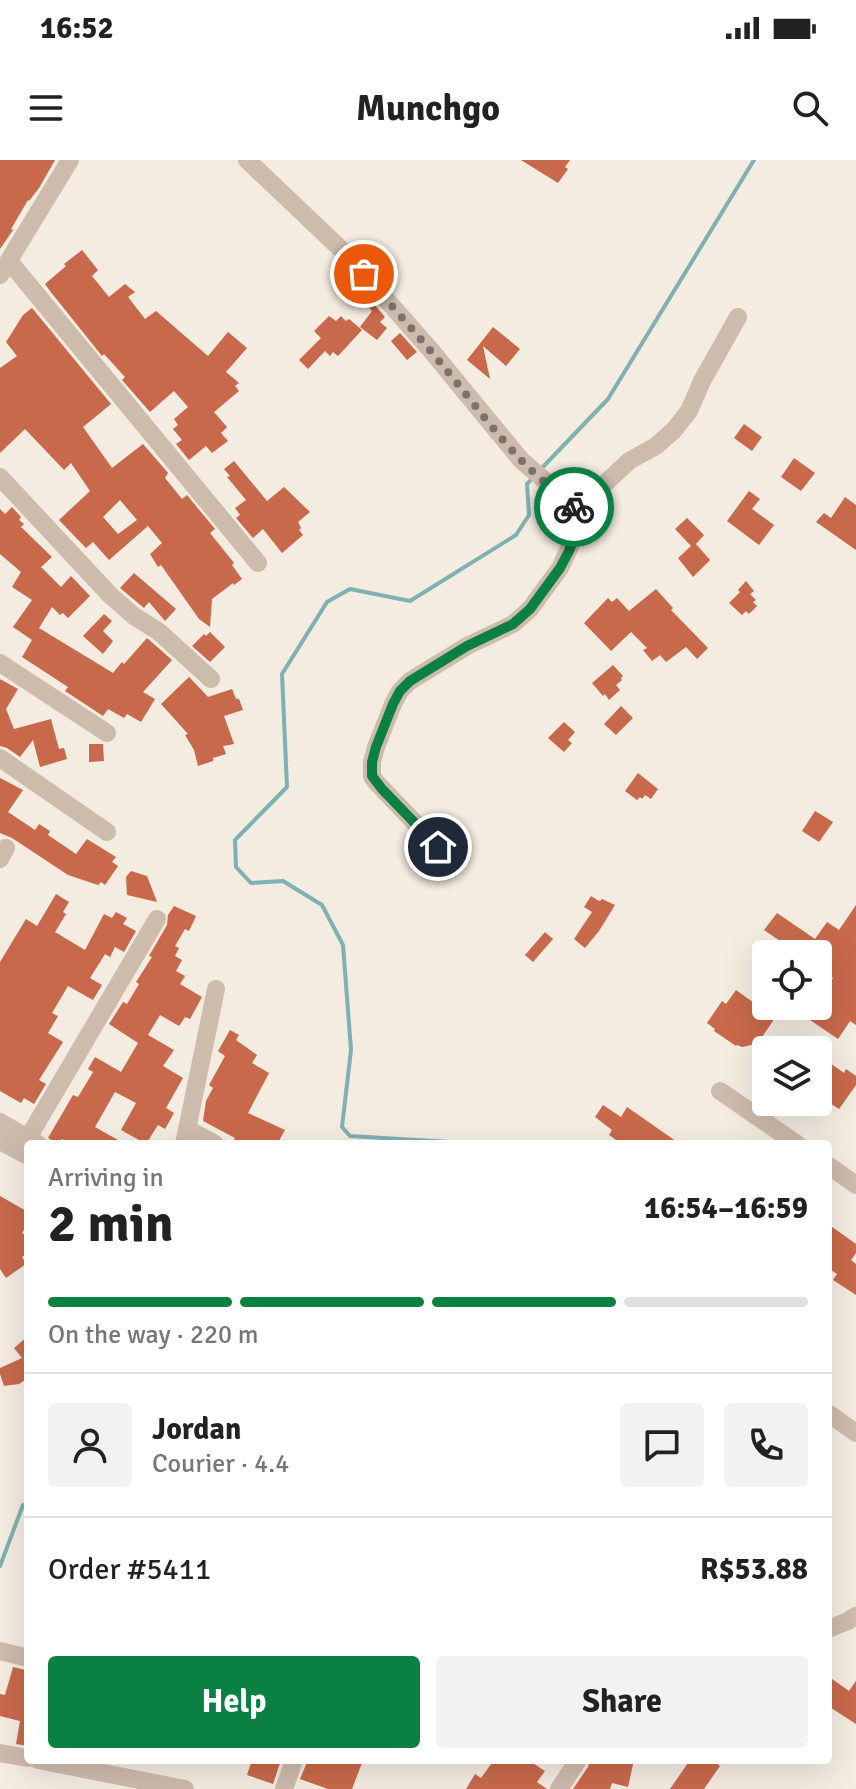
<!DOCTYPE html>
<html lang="en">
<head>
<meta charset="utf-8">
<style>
	body { margin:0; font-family:Signika,sans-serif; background:#f2f2f2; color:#222; height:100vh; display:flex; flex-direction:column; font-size:30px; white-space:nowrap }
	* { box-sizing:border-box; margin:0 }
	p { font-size:26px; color:#767676 }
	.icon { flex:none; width:44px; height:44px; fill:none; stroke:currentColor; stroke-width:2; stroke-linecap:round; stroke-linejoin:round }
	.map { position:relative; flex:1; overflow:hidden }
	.details { position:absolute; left:24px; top:980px; width:808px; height:624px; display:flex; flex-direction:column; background:#fff; border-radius:8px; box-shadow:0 8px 32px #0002 }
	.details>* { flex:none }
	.fabs { position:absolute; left:752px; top:780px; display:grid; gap:16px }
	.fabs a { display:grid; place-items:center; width:80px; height:80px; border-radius:8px; background:#fff; box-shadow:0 8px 32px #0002; font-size:40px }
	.pin { position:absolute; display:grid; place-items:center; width:68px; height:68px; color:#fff; margin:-34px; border:4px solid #fff; border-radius:50%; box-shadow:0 2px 8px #0007 }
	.courier { position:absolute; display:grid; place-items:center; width:80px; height:80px; margin:-40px; border:6px solid #0b8043; border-radius:50%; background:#fff; color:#222; box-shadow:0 2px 10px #0007 }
	.headline em { font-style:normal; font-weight:700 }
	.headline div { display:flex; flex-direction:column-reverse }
	.headline { display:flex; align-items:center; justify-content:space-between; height:136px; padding:0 24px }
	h1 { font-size:52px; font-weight:700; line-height:60px }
	.bar { display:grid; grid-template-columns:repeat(4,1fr); gap:12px 8px; align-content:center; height:96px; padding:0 24px }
	.bar i { height:10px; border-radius:6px; background:#e0e0e0 }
	.bar .active { background:#0b8043 }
	.bar p { grid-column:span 4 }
	.line { display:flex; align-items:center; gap:20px; padding:0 24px; border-top:2px solid #e0e0e0 }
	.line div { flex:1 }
	.round { display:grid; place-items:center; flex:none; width:84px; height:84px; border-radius:8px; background:#f2f2f2 }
	.action { display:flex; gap:16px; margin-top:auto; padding:16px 24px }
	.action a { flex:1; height:92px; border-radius:8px; background:#0b8043; color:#fff; font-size:32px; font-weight:700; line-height:92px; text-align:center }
	.action a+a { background:#f2f2f2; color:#222 }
	.status { display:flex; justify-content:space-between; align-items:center; height:56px; padding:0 40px; background:#fff; direction:ltr }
	.status svg { height:22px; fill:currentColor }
	header { display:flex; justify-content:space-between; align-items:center; height:104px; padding:0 24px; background:#fff; font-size:36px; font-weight:700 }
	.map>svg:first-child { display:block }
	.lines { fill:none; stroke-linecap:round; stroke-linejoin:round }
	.stream { stroke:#7fb0b2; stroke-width:4 }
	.building { fill:#c8694b; fill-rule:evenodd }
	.minor { stroke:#cdbbac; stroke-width:18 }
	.done { stroke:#7c716b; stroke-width:8; stroke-dasharray:0 14.4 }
	.route { stroke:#0b8043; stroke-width:10 }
</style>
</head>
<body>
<div class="status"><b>16:52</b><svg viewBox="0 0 49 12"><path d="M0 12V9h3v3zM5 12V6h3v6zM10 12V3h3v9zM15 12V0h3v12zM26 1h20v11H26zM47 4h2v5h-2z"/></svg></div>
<header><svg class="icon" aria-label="menu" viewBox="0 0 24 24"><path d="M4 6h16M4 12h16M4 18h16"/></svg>Munchgo<svg class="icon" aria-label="search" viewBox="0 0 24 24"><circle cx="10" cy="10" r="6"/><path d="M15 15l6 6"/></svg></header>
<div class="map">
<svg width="856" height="1629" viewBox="0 0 856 1629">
	<rect width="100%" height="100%" fill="#f4ebe1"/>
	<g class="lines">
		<g class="stream">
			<path d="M 539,311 L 608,239 L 754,0"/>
			<path d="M 451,984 L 450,982 L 350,976 L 342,967 L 351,890 L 343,785 L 322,745 L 283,721 L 251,723 L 236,707 L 235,680 L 287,627 L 282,514 L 327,442 L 350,429 L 410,441 L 516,375 L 529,355 L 527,324 L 533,318"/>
			<path d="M 0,1406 L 23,1345 L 28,1344"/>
		</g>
	</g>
	<g class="building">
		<path d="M 0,0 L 55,0 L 39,28 L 29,41 L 28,40 L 11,69 L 13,70 L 0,89 Z"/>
		<path d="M 521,0 L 570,0 L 565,7 L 568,9 L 558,23 Z"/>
		<path d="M 82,90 L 98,110 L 92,116 L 109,137 L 125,124 L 135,132 L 128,137 L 145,159 L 156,151 L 208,196 L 228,172 L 247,188 L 226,212 L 239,223 L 235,226 L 239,231 L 214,252 L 227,267 L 221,273 L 228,281 L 212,293 L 206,286 L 189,300 L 176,284 L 182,280 L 173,269 L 178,265 L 174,259 L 188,247 L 174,231 L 150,252 L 122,220 L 125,217 L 104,194 L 102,196 L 50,131 L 45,124 L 66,106 L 64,104 Z"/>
		<path d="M 363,131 L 385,157 L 380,162 L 387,168 L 377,180 L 360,167 L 372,151 L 358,136 Z"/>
		<path d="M 32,148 L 111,244 L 83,267 L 112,308 L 143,284 L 168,313 L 165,318 L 182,339 L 187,335 L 215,369 L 210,373 L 234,403 L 232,405 L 242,419 L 234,425 L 233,423 L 212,439 L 210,467 L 199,459 L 161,405 L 158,407 L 150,394 L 162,383 L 148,366 L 109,400 L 93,382 L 86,388 L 59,360 L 90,331 L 71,303 L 64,310 L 25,269 L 0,293 L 0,208 L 17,196 L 6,182 L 23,155 ZM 120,340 L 137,360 L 118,374 L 103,357 Z"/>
		<path d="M 329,156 L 336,161 L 341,156 L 346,161 L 349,159 L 362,170 L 338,196 L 333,192 L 330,196 L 325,191 L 308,209 L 299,200 L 321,178 L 314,171 Z"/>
		<path d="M 493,167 L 520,189 L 506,206 L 483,186 L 490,219 L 467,200 Z"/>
		<path d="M 400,173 L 417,192 L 407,200 L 391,181 Z"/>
		<path d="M 744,264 L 762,277 L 752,291 L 734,278 Z"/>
		<path d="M 794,298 L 815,313 L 801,331 L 781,317 Z"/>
		<path d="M 234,301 L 267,341 L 284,327 L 310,352 L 298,362 L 301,368 L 299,370 L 303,375 L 282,393 L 263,369 L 253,378 L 236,358 L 240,355 L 235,348 L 246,340 L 227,317 L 230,316 L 224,309 Z"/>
		<path d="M 749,331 L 760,339 L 752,349 L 774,365 L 759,385 L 727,361 Z"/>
		<path d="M 845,337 L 856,345 L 856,390 L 816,362 L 824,353 L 831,358 Z"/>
		<path d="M 12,347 L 21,357 L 19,360 L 24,364 L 21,367 L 52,397 L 41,407 L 61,427 L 71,416 L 90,436 L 68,458 L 63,453 L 60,455 L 52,447 L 39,468 L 113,513 L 122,502 L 124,504 L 147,478 L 172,500 L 143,532 L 155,539 L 141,562 L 127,554 L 124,558 L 108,549 L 103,556 L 65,531 L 68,527 L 22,497 L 32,480 L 13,467 L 32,440 L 12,427 L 21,412 L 0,394 L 0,349 L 5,354 Z"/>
		<path d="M 687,358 L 704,375 L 696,384 L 710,400 L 693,417 L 678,398 L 691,386 L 675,369 Z"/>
		<path d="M 134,413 L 176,449 L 165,461 L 149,442 L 144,448 L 120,428 Z"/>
		<path d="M 746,421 L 754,431 L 750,434 L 756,440 L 753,442 L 757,446 L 749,454 L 746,451 L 742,455 L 729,443 L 740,432 L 738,430 Z"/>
		<path d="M 656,429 L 673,448 L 671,450 L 708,488 L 697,499 L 686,487 L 666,502 L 660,495 L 652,501 L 643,490 L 647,488 L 631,472 L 611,491 L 584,463 L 608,438 L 612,442 L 617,438 L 629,451 Z"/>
		<path d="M 104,454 L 112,461 L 103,471 L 113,481 L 103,494 L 83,476 Z"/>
		<path d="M 210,472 L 225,487 L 210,502 L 192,486 L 204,474 L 206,476 Z"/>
		<path d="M 176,503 L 208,537 L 232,529 L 236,539 L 239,539 L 243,550 L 224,556 L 234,584 L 223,586 L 226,594 L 213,598 L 213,601 L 198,606 L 194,590 L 185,575 L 188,574 L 161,544 L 189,517 Z"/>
		<path d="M 613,505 L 623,516 L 621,518 L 622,520 L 616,525 L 620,530 L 609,540 L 605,534 L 603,536 L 592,523 Z"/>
		<path d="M 0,519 L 18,529 L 6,549 L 14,569 L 51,559 L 59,589 L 64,588 L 67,599 L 40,607 L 33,580 L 20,597 L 7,588 L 0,586 Z"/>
		<path d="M 621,546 L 633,558 L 616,575 L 604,564 Z"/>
		<path d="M 564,562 L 575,572 L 568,580 L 572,583 L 564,592 L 548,578 Z"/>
		<path d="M 89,584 L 103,584 L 104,601 L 89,602 Z"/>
		<path d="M 638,613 L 658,629 L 651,639 L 645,635 L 642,639 L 640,637 L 637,640 L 625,631 Z"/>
		<path d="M 0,618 L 23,630 L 8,652 L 35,670 L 39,664 L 50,671 L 48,675 L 76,694 L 87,679 L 116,697 L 112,702 L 118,706 L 105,725 L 101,722 L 98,725 L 68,715 L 12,678 L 0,673 Z"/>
		<path d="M 815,651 L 833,662 L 819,682 L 802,671 Z"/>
		<path d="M 131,711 L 147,716 L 157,742 L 127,735 L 126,717 Z"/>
		<path d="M 56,734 L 69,742 L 63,752 L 66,754 L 55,772 L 85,790 L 104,754 L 112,758 L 116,752 L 127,758 L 123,764 L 136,771 L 124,792 L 115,787 L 110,797 L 105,794 L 90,818 L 102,825 L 93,840 L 68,826 L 52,853 L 58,856 L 48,873 L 63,882 L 39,920 L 46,924 L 34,944 L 24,938 L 21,943 L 0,931 L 0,802 L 26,759 L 37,766 Z"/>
		<path d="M 591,736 L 597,740 L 600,741 L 602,739 L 615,745 L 599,771 L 585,788 L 574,779 L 592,752 L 584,747 Z"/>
		<path d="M 856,745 L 856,865 L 850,861 L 838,879 L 810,860 L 813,855 L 811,854 L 815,846 L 818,846 L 818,841 L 833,818 L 818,807 L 818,794 L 799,794 L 764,770 L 777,753 L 815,779 L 827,762 L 839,770 Z"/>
		<path d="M 174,746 L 196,756 L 189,771 L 185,769 L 175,786 L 179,788 L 175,796 L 182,800 L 176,811 L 185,816 L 180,824 L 202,837 L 190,859 L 185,857 L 179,866 L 160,855 L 148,875 L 174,890 L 163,906 L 183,918 L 166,948 L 174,953 L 165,969 L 158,965 L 146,984 L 121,970 L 136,943 L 115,932 L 95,967 L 125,984 L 71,984 L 62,979 L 58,984 L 48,978 L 73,935 L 78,937 L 93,912 L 88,909 L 95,897 L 121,912 L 138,883 L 109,864 L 123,842 L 127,844 L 139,824 L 136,822 L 152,797 L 149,796 L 167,765 L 168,755 Z"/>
		<path d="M 545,772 L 553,779 L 533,802 L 525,795 Z"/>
		<path d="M 736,830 L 775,858 L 760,880 L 761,883 L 742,887 L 737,885 L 736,886 L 714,871 L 715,869 L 707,863 L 722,841 L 726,844 Z"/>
		<path d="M 230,870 L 239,875 L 236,880 L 257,895 L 252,903 L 269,913 L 248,953 L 285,970 L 277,984 L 232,984 L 235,978 L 203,961 L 206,941 L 213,928 L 209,925 L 225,896 L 218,891 Z"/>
		<path d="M 828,894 L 830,903 L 844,913 L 846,909 L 856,916 L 856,925 L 839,949 L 825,940 L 818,949 L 818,896 Z"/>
		<path d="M 603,945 L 621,957 L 627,947 L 680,984 L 622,984 L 609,975 L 612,970 L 595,957 Z"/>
		<path d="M 0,1036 L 28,1052 L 28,1063 L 22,1073 L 27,1076 L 24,1083 L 28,1088 L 28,1093 L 22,1097 L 26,1104 L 6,1118 L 0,1109 Z"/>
		<path d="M 828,1064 L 856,1084 L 856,1093 L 851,1100 L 856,1104 L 856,1135 L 833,1120 L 837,1114 L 828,1108 Z"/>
		<path d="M 28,1176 L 28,1218 L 19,1224 L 4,1226 L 0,1214 L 0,1208 L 22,1198 L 14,1188 Z"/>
		<path d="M 13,1507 L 26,1510 L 24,1522 L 28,1523 L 25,1540 L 28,1540 L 28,1586 L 16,1584 L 20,1561 L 0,1556 L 0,1534 L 5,1535 Z"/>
		<path d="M 828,1516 L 849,1531 L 856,1521 L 856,1564 L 828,1546 Z"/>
		<path d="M 252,1600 L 281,1600 L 273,1624 L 247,1615 Z"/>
		<path d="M 308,1600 L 354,1600 L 362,1603 L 352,1629 L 328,1629 L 300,1619 Z"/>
		<path d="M 494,1600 L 528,1600 L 545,1611 L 537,1622 L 547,1629 L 466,1629 L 475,1614 L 481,1618 Z"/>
		<path d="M 590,1600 L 634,1600 L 628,1627 L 612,1623 L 610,1629 L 573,1629 L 588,1607 Z"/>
		<path d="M 690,1600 L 712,1600 L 720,1606 L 704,1629 L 670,1629 Z"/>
	</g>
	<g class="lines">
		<g class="minor">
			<path d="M 247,0 L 346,94 L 429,188 L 521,300 L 558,332 L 572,338 L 581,337 L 597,331 L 629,301 L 656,286 L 674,270 L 689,251 L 702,221 L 738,157"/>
			<path d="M 9,101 L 258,403"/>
			<path d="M 0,115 L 70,0"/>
			<path d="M 0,317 L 110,435 L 134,456 L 158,471 L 211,519"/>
			<path d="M 0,503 L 107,573"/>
			<path d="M 0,598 L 107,672"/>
			<path d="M 438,687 L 375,621 L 372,616 L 372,602 L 376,587 L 393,544 L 400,531 L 410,521 L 467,486 L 513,464 L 530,449 L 560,408 L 574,378 L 575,364 L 572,338"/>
			<path d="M 0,699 L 6,688"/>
			<path d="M 720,931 L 797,984"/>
			<path d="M 0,962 L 38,984"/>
			<path d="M 187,969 L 215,984"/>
			<path d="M 28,978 L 157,759"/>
			<path d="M 0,981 L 28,996"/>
			<path d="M 184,984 L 216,829"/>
			<path d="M 828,1005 L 856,1025"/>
			<path d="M 828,1253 L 856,1273"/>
			<path d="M 828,1469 L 848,1461 L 856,1456"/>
			<path d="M 0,1491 L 28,1498"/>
			<path d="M 0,1593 L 28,1598"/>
			<path d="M 38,1600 L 185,1629"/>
			<path d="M 284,1629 L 294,1600"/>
			<path d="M 559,1629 L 578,1600"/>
		</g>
	</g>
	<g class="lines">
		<path class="done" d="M 364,114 C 392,146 421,179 448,212 C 477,246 531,325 572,338 L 574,347"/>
		<path class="route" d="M 438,687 L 382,629 L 372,616 L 372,602 L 376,587 L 393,544 L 400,531 L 410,521 L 467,486 L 513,464 L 530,449 L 560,408 L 569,391 L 574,378 L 575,364 L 574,347"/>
	</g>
</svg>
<div class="fabs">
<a><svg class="icon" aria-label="locate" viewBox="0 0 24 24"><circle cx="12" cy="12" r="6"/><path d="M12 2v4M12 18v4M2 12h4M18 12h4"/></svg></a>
<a><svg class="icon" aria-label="layers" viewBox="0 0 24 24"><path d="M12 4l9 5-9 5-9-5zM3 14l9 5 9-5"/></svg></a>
</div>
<div class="pin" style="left:364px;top:114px;background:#ea580c"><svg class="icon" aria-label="bag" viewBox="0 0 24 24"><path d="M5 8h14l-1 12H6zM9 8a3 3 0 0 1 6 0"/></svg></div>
<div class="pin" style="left:438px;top:687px;background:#1f2937"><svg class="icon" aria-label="home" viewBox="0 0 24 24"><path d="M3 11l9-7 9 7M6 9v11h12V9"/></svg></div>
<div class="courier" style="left:574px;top:347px"><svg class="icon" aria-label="bike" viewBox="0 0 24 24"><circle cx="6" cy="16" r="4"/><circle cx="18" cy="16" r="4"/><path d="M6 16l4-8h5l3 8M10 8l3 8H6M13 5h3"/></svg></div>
<section class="details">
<div class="headline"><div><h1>2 min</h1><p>Arriving in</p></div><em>16:54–16:59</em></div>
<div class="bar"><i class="active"></i><i class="active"></i><i class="active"></i><i></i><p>On the way · 220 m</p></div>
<div class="line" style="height:144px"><a class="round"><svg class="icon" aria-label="person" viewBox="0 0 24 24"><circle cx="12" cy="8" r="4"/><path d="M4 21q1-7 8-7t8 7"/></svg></a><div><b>Jordan</b><p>Courier · 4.4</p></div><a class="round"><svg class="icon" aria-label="chat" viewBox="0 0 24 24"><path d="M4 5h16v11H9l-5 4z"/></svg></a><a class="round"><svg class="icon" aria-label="phone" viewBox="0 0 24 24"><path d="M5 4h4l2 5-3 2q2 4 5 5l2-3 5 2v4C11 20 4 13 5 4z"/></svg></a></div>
<div class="line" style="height:104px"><div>Order #5411</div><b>R$53.88</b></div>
<div class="action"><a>Help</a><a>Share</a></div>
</section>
</div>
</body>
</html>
